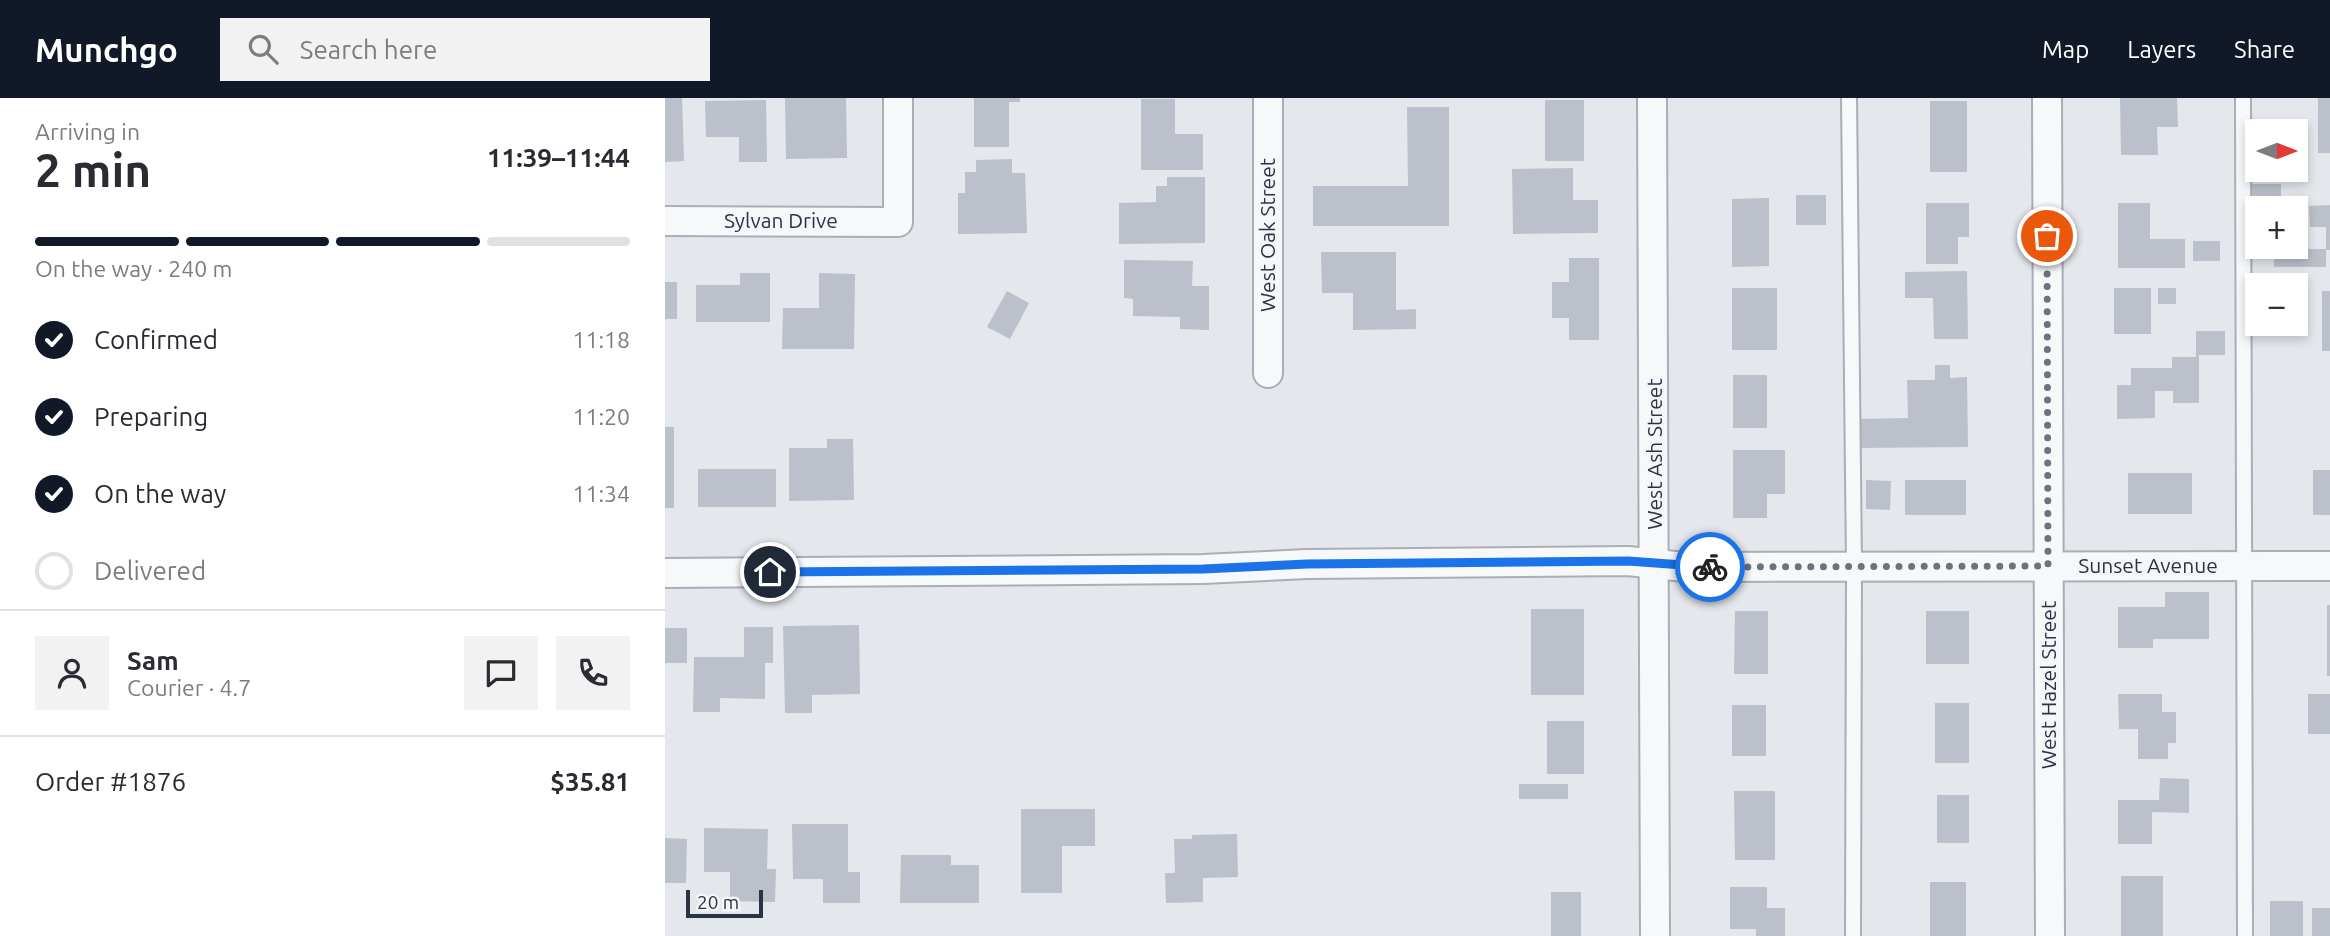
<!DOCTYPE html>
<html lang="en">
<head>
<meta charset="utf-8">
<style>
	body { margin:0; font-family:Ubuntu,sans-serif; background:#f2f2f3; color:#2b2b33; height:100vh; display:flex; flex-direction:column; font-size:26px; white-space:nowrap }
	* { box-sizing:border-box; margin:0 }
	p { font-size:23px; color:#7c7c81 }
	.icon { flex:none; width:38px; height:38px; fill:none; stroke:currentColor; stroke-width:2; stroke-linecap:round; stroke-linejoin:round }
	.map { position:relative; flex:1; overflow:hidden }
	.sheet { display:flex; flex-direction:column; background:#fff; width:665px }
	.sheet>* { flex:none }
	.needle { width:46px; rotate:90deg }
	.buttons { position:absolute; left:1580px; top:21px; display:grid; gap:14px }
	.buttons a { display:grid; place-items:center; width:63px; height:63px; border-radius:0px; background:#fff; box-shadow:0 4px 10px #0003; font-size:35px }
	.scale { position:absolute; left:21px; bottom:18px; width:77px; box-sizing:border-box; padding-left:7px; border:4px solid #2b3445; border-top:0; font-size:19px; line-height:24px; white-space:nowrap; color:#2b3445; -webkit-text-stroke:5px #f4f6f9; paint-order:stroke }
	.pin { position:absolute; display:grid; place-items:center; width:60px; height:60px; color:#fff; margin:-30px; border:4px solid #fff; border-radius:50%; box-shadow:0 2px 7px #0007 }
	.courier { position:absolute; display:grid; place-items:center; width:70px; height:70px; margin:-35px; border:5px solid #1a73e8; border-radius:50%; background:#fff; color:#222; box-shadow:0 2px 9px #0007 }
	.head em { font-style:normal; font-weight:700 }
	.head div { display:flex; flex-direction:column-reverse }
	.head { display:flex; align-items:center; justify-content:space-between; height:119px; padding:0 35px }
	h1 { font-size:46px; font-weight:700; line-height:52px }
	.bar { display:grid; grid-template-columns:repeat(4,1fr); gap:10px 7px; align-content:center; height:84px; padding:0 35px }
	.bar i { height:9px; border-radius:5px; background:#e1e1e2 }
	.bar .active { background:#111827 }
	.bar p { grid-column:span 4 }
	.line { display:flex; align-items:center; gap:18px; padding:0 35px; border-top:2px solid #e1e1e2 }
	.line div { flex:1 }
	.round { display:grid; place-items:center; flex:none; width:74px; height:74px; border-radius:0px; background:#f2f2f3 }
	ol { padding:0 35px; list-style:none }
	li { display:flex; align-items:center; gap:21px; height:77px }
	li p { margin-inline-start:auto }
	li .icon { padding:7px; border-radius:50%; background:#111827; color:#fff; stroke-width:4 }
	li:last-child { color:#7c7c81 }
	li i { width:38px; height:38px; border:4px solid #e1e1e2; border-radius:50% }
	header { display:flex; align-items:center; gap:42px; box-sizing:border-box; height:98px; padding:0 35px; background:#111827; color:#fff }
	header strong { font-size:33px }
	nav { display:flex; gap:38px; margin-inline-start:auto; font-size:24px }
	.search { width:490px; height:63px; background:#f2f2f3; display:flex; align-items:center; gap:18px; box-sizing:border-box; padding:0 24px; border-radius:0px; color:#7c7c81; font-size:26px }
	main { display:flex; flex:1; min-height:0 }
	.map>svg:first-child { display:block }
	.building { fill:#bbc0ca }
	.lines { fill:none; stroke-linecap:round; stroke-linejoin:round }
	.lane-casing { stroke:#a9aeb7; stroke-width:18 }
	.street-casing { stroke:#a9aeb7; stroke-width:32 }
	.lane { stroke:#f7f8fa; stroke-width:14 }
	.street { stroke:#f7f8fa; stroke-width:28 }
	.done { stroke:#6c737f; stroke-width:7; stroke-dasharray:0 12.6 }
	.route { stroke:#1a73e8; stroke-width:9 }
	.labels { text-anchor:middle; stroke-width:5; stroke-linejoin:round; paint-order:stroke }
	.street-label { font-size:21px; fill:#2b3445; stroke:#f4f6f9 }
</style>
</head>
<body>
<header>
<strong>Munchgo</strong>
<div class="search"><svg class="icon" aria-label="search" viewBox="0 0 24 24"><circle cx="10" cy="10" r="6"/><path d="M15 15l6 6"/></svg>Search here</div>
<nav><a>Map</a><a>Layers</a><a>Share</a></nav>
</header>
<main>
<section class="sheet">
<div class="head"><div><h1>2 min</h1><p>Arriving in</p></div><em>11:39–11:44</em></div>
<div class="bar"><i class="active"></i><i class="active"></i><i class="active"></i><i></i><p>On the way · 240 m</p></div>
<ol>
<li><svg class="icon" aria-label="check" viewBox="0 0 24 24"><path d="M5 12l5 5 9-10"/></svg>Confirmed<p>11:18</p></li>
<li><svg class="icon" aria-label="check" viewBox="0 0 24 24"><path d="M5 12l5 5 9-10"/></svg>Preparing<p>11:20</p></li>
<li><svg class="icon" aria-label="check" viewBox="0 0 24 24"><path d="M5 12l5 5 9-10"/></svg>On the way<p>11:34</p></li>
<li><i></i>Delivered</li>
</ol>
<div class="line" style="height:126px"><a class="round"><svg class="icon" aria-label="person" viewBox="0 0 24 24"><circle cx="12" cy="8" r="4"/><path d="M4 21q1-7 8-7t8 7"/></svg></a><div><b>Sam</b><p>Courier · 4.7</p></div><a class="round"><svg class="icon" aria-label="chat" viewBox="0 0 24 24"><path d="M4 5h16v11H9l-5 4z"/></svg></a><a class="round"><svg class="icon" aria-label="phone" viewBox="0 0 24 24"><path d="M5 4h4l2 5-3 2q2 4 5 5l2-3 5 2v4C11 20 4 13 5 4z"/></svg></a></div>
<div class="line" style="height:91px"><div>Order #1876</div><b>$35.81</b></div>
</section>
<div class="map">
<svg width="1665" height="838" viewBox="0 0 1665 838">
	<rect width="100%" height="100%" fill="#e4e7ec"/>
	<g class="building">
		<path d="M 0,0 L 17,0 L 19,63 L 0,64 Z"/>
		<path d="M 120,0 L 181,0 L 182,60 L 121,61 Z"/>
		<path d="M 309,0 L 355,0 L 355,4 L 344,4 L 344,49 L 309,49 Z"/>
		<path d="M 1455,0 L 1512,0 L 1513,29 L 1492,29 L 1493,57 L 1456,57 Z"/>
		<rect x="1653" y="0" width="12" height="55"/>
		<path d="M 476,1 L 510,1 L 510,36 L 538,36 L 538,72 L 476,72 Z"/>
		<path d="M 101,2 L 102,64 L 74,64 L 74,39 L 41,39 L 40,3 Z"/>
		<rect x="880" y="2" width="39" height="61"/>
		<rect x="1265" y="3" width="37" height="71"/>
		<path d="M 742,9 L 784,9 L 784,128 L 648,128 L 648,88 L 743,88 Z"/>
		<path d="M 347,61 L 347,75 L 360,75 L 362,135 L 293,136 L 293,95 L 300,95 L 300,74 L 311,74 L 311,62 Z"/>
		<path d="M 908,70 L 908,102 L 933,102 L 933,135 L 848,136 L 847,71 Z"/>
		<path d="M 502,79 L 540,79 L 540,145 L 454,146 L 454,105 L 491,104 L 491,88 L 502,88 Z"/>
		<path d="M 1587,86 L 1616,86 L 1616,110 L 1592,110 L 1592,115 L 1587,115 Z"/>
		<rect x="1131" y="97" width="30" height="30"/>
		<path d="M 1104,100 L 1104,168 L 1067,169 L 1067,101 Z"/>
		<path d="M 1261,105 L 1304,105 L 1304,139 L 1293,139 L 1293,166 L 1261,166 Z"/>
		<path d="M 1453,105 L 1485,105 L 1485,141 L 1520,141 L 1520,170 L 1453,170 Z"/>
		<path d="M 1665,107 L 1665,152 L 1661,152 L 1661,169 L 1609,169 L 1609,151 L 1661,151 L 1661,129 L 1645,129 L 1644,108 Z"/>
		<rect x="1528" y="143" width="27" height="20"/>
		<path d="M 656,154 L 731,154 L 731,212 L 751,211 L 751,231 L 688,232 L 688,195 L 657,195 Z"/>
		<path d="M 904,160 L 934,160 L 934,242 L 904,242 L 904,220 L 887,220 L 887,184 L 904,184 Z"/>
		<path d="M 459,162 L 528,163 L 527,188 L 544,188 L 544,232 L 515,231 L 515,219 L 468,218 L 468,201 L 459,200 Z"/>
		<path d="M 1302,173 L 1303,241 L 1269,241 L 1268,200 L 1240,200 L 1240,174 Z"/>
		<path d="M 75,175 L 105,175 L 105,224 L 31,224 L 31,187 L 75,187 Z"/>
		<path d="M 154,175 L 190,176 L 189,251 L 117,251 L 118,210 L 154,210 Z"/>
		<rect x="0" y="184" width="12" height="37"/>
		<rect x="1067" y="190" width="45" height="62"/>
		<rect x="1449" y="190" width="37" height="46"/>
		<rect x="1493" y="190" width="18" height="16"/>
		<path d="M 342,193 L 364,205 L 345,241 L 322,229 Z"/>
		<rect x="1657" y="193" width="8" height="60"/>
		<path d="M 1531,233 L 1560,233 L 1560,257 L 1534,257 L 1534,305 L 1508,305 L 1508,293 L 1490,293 L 1490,320 L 1452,321 L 1452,287 L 1466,287 L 1466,270 L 1507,270 L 1507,259 L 1531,259 Z"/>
		<path d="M 1270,267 L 1285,267 L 1285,280 L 1302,279 L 1303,349 L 1194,350 L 1194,321 L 1243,320 L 1242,282 L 1270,282 Z"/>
		<rect x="1068" y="277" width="34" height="53"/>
		<rect x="0" y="329" width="9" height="81"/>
		<path d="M 162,341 L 188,341 L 189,402 L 124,403 L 124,350 L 162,350 Z"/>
		<path d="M 1068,352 L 1120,352 L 1120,396 L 1102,396 L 1102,420 L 1068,420 Z"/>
		<rect x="33" y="371" width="78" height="38"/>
		<rect x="1648" y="372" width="17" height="45"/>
		<rect x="1463" y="375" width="64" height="41"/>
		<path d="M 1201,382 L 1226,383 L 1225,412 L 1201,411 Z"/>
		<rect x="1240" y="382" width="61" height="35"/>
		<path d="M 1500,494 L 1544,494 L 1544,541 L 1488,541 L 1488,550 L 1453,550 L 1453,509 L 1500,509 Z"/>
		<rect x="1662" y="507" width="3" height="71"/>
		<rect x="866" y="511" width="53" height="86"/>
		<path d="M 1070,513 L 1103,513 L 1103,576 L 1069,576 Z"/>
		<rect x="1261" y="513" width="43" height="53"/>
		<path d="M 194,527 L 195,596 L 147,597 L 147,615 L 120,615 L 118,528 Z"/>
		<path d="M 79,529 L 108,529 L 108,565 L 100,565 L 100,601 L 55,600 L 55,614 L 28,614 L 29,559 L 79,559 Z"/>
		<rect x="0" y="530" width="22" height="35"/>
		<path d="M 1453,596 L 1497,596 L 1497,614 L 1511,614 L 1511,645 L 1503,645 L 1503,661 L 1473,661 L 1473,631 L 1454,631 Z"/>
		<rect x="1643" y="596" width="22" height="40"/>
		<rect x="1270" y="605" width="34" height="60"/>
		<rect x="1067" y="607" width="34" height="51"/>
		<rect x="882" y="623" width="37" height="53"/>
		<path d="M 1495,680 L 1524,681 L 1524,715 L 1487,714 L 1487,746 L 1453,746 L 1453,702 L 1494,702 Z"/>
		<rect x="854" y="686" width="49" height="15"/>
		<path d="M 1069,693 L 1110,693 L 1110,762 L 1070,762 Z"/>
		<rect x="1272" y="697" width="32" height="48"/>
		<path d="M 356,711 L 430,711 L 430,748 L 397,748 L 397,795 L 356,795 Z"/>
		<path d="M 127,726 L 183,726 L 183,774 L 195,774 L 195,805 L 158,805 L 158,781 L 128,781 Z"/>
		<path d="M 39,730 L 103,731 L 102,771 L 111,771 L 110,804 L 65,803 L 65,774 L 39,774 Z"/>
		<path d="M 572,736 L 573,779 L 538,780 L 538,804 L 501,805 L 500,775 L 510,775 L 509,741 L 527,741 L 527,737 Z"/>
		<path d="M 0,740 L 22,741 L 21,785 L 0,785 Z"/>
		<path d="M 236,757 L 286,757 L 286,767 L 314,767 L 314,805 L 235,805 Z"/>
		<rect x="1456" y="778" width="42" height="60"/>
		<rect x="1265" y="784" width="36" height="54"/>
		<path d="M 1065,789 L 1102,789 L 1102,810 L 1120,810 L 1120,838 L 1091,838 L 1091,831 L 1065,831 Z"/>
		<rect x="886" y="794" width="30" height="44"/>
		<rect x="1605" y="803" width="33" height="35"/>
		<rect x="1647" y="810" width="18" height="28"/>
	</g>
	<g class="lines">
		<defs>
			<g id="lane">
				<path d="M 1184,0 L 1189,469 L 1188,838"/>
				<path d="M 1578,0 L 1580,838"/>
			</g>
			<g id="street">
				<path d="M 603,0 L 603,275"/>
				<path d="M 987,0 L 990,838"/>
				<path d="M 1382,0 L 1385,838"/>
				<path d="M 0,123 L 233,124 L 233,0"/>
				<path d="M 0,475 L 538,471 L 642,466 L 963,463 L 1019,469 L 1665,468"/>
			</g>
		</defs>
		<use href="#lane" class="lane-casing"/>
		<use href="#street" class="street-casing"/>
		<use href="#lane" class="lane"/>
		<use href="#street" class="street"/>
	</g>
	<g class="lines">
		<path class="done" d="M 1045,469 L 1383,468 L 1382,138"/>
		<path class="route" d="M 105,474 L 538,471 L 642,466 L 963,463 L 1045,469"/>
	</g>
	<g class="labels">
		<g class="street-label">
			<text x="116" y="130">Sylvan Drive</text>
			<text transform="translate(603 137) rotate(-90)" y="7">West Oak Street</text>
			<text transform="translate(990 356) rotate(-90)" y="7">West Ash Street</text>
			<text x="1483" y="475">Sunset Avenue</text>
			<text transform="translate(1384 587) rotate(-90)" y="7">West Hazel Street</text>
		</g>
	</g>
</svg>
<div class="buttons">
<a><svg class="needle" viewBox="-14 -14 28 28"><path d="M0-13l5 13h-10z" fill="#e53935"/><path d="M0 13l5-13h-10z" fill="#7c7c81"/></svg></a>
<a>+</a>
<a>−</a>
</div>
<div class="scale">20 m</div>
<div class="pin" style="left:1382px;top:138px;background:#ea580c"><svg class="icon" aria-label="bag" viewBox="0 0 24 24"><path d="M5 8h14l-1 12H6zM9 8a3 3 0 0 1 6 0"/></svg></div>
<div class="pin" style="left:105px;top:474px;background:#1f2937"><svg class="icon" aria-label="home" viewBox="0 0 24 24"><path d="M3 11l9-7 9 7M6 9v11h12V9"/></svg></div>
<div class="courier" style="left:1045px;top:469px"><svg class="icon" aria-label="bike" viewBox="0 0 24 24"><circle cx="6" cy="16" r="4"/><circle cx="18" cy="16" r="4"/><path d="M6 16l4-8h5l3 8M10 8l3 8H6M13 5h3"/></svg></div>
</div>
</main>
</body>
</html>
